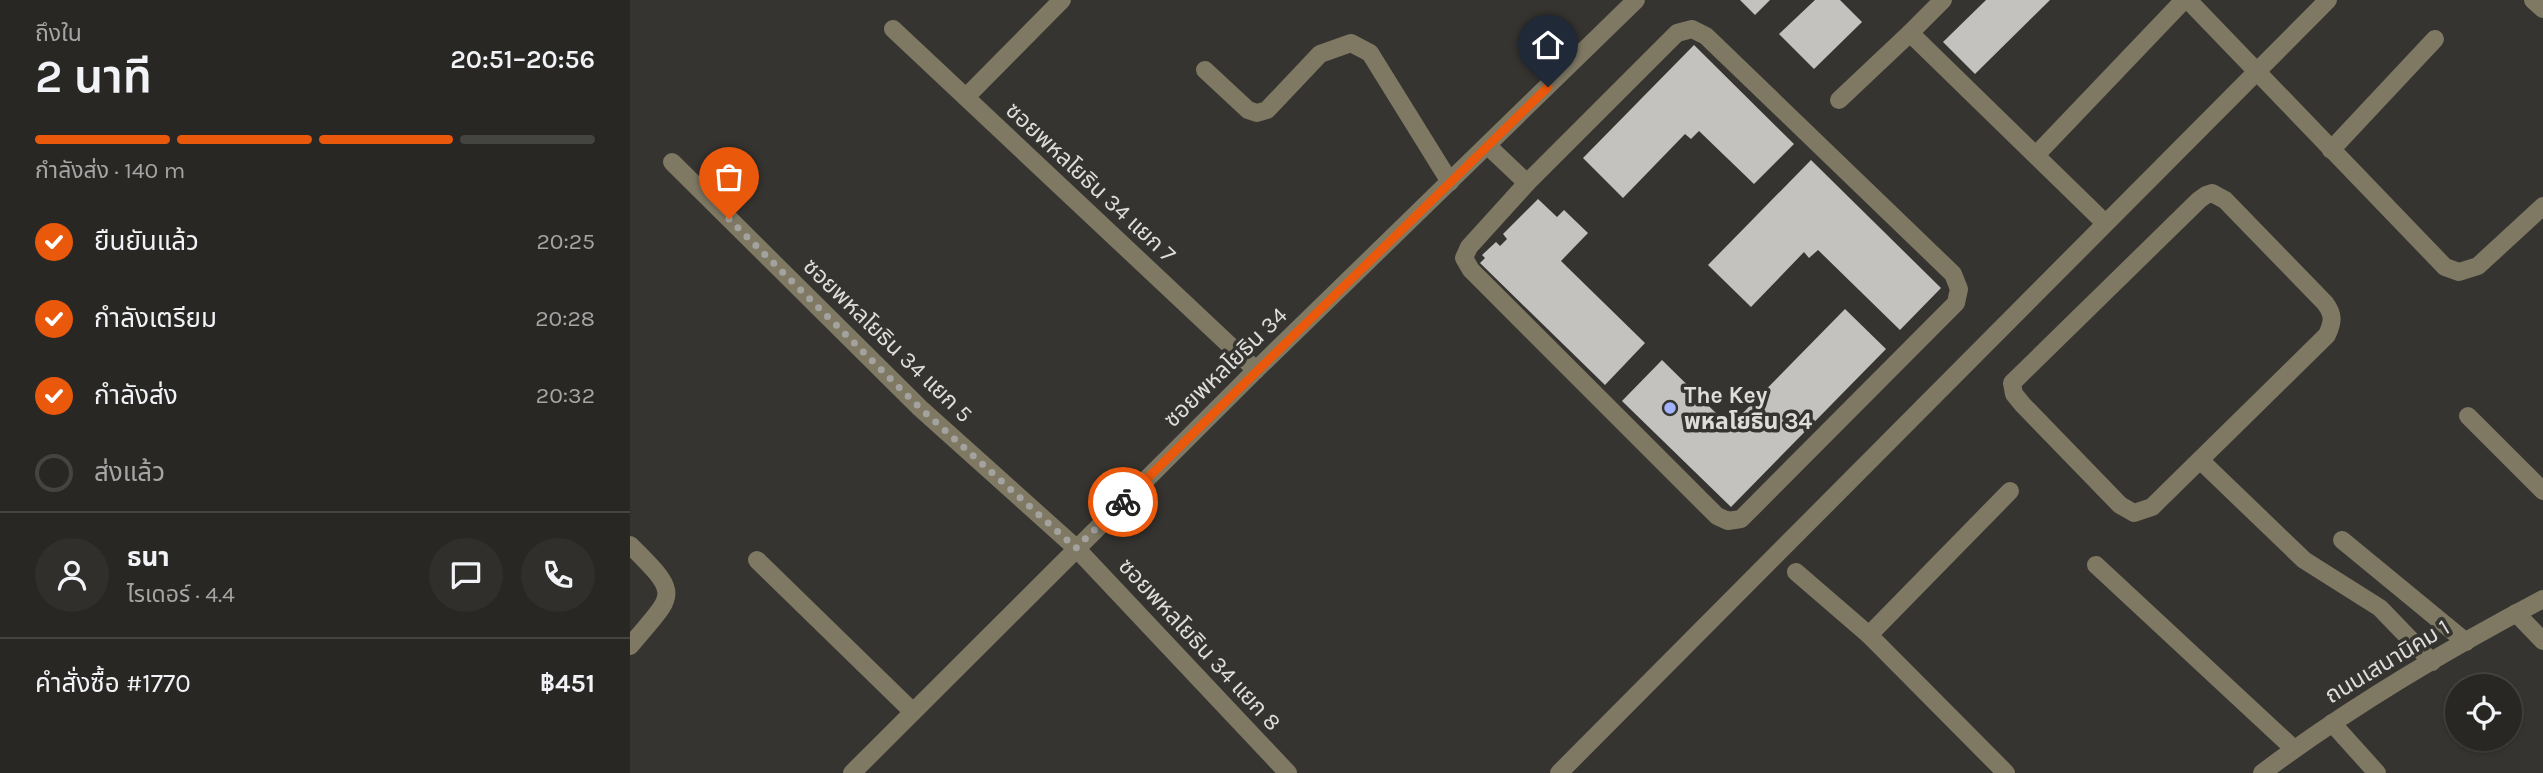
<!DOCTYPE html>
<html lang="th">
<head>
<meta charset="utf-8">
<style>
	body { margin:0; font-family:Karla,"Noto Sans Thai",sans-serif; background:#302f2c; color:#f1f3f6; height:100vh; display:flex; flex-direction:column; font-size:26px; white-space:nowrap }
	* { box-sizing:border-box; margin:0 }
	p { font-size:23px; color:#a5a5a6 }
	.icon { flex:none; width:38px; height:38px; fill:none; stroke:currentColor; stroke-width:2; stroke-linecap:round; stroke-linejoin:round }
	.map { position:relative; flex:1; overflow:hidden }
	.drawer { display:flex; flex-direction:column; background:#282724; width:630px }
	.drawer>* { flex:none }
	.fabs { position:absolute; left:1815px; top:674px; display:grid; gap:14px }
	.fabs a { display:grid; place-items:center; width:77px; height:77px; border-radius:50%; background:#282724; box-shadow:0 2px 5px #0004,0 0 0 2px #444441; font-size:35px }
	.pin { position:absolute; display:grid; place-items:center; width:60px; height:60px; color:#fff; margin:-72px -30px; border-radius:50% 50% 50% 0; rotate:-45deg; box-shadow:0 0 7px #0007 }
	.pin .icon { rotate:45deg }
	.courier { position:absolute; display:grid; place-items:center; width:70px; height:70px; margin:-35px; border:5px solid #ea580c; border-radius:50%; background:#fff; color:#222; box-shadow:0 2px 9px #0007 }
	.overview em { font-style:normal; font-weight:600 }
	.overview div { display:flex; flex-direction:column-reverse }
	.overview { display:flex; align-items:center; justify-content:space-between; height:119px; padding:0 35px }
	h1 { font-size:46px; font-weight:600; line-height:52px }
	.bar { display:grid; grid-template-columns:repeat(4,1fr); gap:10px 7px; align-content:center; height:84px; padding:0 35px }
	.bar i { height:9px; border-radius:5px; background:#444441 }
	.bar .selected { background:#ea580c }
	.bar p { grid-column:span 4 }
	.line { display:flex; align-items:center; gap:18px; padding:0 35px; border-top:2px solid #444441 }
	.line div { flex:1 }
	.round { display:grid; place-items:center; flex:none; width:74px; height:74px; border-radius:37px; background:#302f2c }
	ol { padding:0 35px; list-style:none }
	li { display:flex; align-items:center; gap:21px; height:77px }
	li p { margin-inline-start:auto }
	li .icon { padding:7px; border-radius:50%; background:#ea580c; color:#fff; stroke-width:4 }
	li:last-child { color:#a5a5a6 }
	li i { width:38px; height:38px; border:4px solid #444441; border-radius:50% }
	main { display:flex; flex:1; min-height:0 }
	.map>svg:first-child { display:block }
	.building { fill:#c3c2be }
	.lines { fill:none; stroke-linecap:round; stroke-linejoin:round }
	.minor { stroke:#7f7964; stroke-width:18 }
	.done { stroke:#a3a29f; stroke-width:7; stroke-dasharray:0 12.6 }
	.route { stroke:#ea580c; stroke-width:9 }
	.poi-dot { fill:#a2b2fd; stroke:#353430; stroke-width:2.5 }
	.labels { text-anchor:middle; stroke-width:7; stroke-linejoin:round; paint-order:stroke }
	.street-label { font-size:23px; fill:#dedddb; stroke:#353430 }
	.poi-label { font-size:23px; font-weight:bold; fill:#dedddb; stroke:#353430; text-anchor:start }
</style>
</head>
<body>
<main>
<section class="drawer">
<div class="overview"><div><h1>2 นาที</h1><p>ถึงใน</p></div><em>20:51–20:56</em></div>
<div class="bar"><i class="selected"></i><i class="selected"></i><i class="selected"></i><i></i><p>กำลังส่ง · 140 m</p></div>
<ol>
<li><svg class="icon" aria-label="check" viewBox="0 0 24 24"><path d="M5 12l5 5 9-10"/></svg>ยืนยันแล้ว<p>20:25</p></li>
<li><svg class="icon" aria-label="check" viewBox="0 0 24 24"><path d="M5 12l5 5 9-10"/></svg>กำลังเตรียม<p>20:28</p></li>
<li><svg class="icon" aria-label="check" viewBox="0 0 24 24"><path d="M5 12l5 5 9-10"/></svg>กำลังส่ง<p>20:32</p></li>
<li><i></i>ส่งแล้ว</li>
</ol>
<div class="line" style="height:126px"><a class="round"><svg class="icon" aria-label="person" viewBox="0 0 24 24"><circle cx="12" cy="8" r="4"/><path d="M4 21q1-7 8-7t8 7"/></svg></a><div><b>ธนา</b><p>ไรเดอร์ · 4.4</p></div><a class="round"><svg class="icon" aria-label="chat" viewBox="0 0 24 24"><path d="M4 5h16v11H9l-5 4z"/></svg></a><a class="round"><svg class="icon" aria-label="phone" viewBox="0 0 24 24"><path d="M5 4h4l2 5-3 2q2 4 5 5l2-3 5 2v4C11 20 4 13 5 4z"/></svg></a></div>
<div class="line" style="height:91px"><div>คำสั่งซื้อ #1770</div><b>฿451</b></div>
</section>
<div class="map">
<svg width="1913" height="773" viewBox="0 0 1913 773">
	<rect width="100%" height="100%" fill="#353430"/>
	<g class="building">
		<path d="M 1110,0 L 1140,0 L 1125,15 Z"/>
		<path d="M 1185,0 L 1210,0 L 1232,22 L 1184,69 L 1149,34 Z"/>
		<path d="M 1356,0 L 1420,0 L 1345,74 L 1313,42 Z"/>
		<path d="M 1064,45 L 1164,144 L 1124,184 L 1069,131 L 1061,139 L 1055,134 L 993,198 L 953,158 Z"/>
		<path d="M 1181,160 L 1311,288 L 1270,330 L 1188,250 L 1179,258 L 1174,252 L 1121,307 L 1078,265 Z"/>
		<path d="M 908,199 L 927,217 L 934,210 L 958,233 L 931,261 L 1015,343 L 975,385 L 850,263 L 855,258 L 852,255 L 866,242 L 870,246 L 877,239 L 873,234 Z"/>
		<path d="M 1215,309 L 1256,349 L 1101,507 L 992,401 L 1032,360 L 1095,422 L 1102,415 L 1107,419 Z"/>
	</g>
	<g class="lines">
		<g class="minor">
			<path d="M 1313,0 L 1280,33 L 1475,223"/>
			<path d="M 1558,0 L 1815,267 L 1829,272 L 1848,266 L 1913,206"/>
			<path d="M 1903,0 L 1913,9"/>
			<path d="M 263,29 L 626,370"/>
			<path d="M 1062,29 L 1076,36 L 1323,274 L 1329,289 L 1326,303 L 1111,519 L 1098,521 L 1087,516 L 841,270 L 834,258 L 839,247 L 897,183 L 1047,33 Z"/>
			<path d="M 575,70 L 618,110 L 627,113 L 637,110 L 690,54 L 721,43 L 740,53 L 820,182"/>
			<path d="M 336,97 L 432,0"/>
			<path d="M 1209,100 L 1280,33"/>
			<path d="M 858,146 L 897,183"/>
			<path d="M 1701,150 L 1805,39"/>
			<path d="M 1406,155 L 1554,0"/>
			<path d="M 42,162 L 290,408 L 446,548 L 658,773"/>
			<path d="M 1582,193 L 1595,200 L 1695,303 C 1704,315 1703,322 1697,335 L 1522,507 L 1504,513 L 1490,505 L 1393,405 L 1384,394 L 1382,383 L 1569,200 L 1576,195 Z"/>
			<path d="M 1838,416 L 1913,491"/>
			<path d="M 1570,460 L 1674,560 L 1750,608 L 1802,662"/>
			<path d="M 1712,540 L 1836,642"/>
			<path d="M 0,545 C 53,597 44,593 0,646"/>
			<path d="M 127,560 L 283,712"/>
			<path d="M 1466,565 L 1664,749"/>
			<path d="M 1166,572 L 1239,635 L 1376,773"/>
			<path d="M 1886,613 L 1913,641"/>
			<path d="M 1239,635 L 1380,491"/>
			<path d="M 1702,723 L 1747,773"/>
			<path d="M 222,773 L 626,370 L 1006,0"/>
			<path d="M 929,773 L 1698,0"/>
			<path d="M 1632,773 C 1720,707 1816,650 1913,599"/>
		</g>
	</g>
	<g class="lines">
		<path class="done" d="M 99,219 L 290,408 L 446,548 L 493,502"/>
		<path class="route" d="M 493,502 L 918,87"/>
	</g>
	<circle class="poi-dot" cx="1040" cy="408" r="7"/>
	<g class="labels">
		<g class="street-label">
			<text transform="translate(461 182) rotate(43)" y="8">ซอยพหลโยธิน 34 แยก 7</text>
			<text transform="translate(258 340) rotate(44)" y="8">ซอยพหลโยธิน 34 แยก 5</text>
			<text transform="translate(595 367) rotate(-44)" y="8">ซอยพหลโยธิน 34</text>
			<text transform="translate(570 644) rotate(47)" y="8">ซอยพหลโยธิน 34 แยก 8</text>
			<text transform="translate(1757 661) rotate(-31)" y="8">ถนนเสนานิคม 1</text>
		</g>
		<g class="poi-label">
			<text x="1054" y="403">The Key<tspan x="1054" dy="26">พหลโยธิน 34</tspan></text>
		</g>
	</g>
</svg>
<div class="fabs">
<a><svg class="icon" aria-label="locate" viewBox="0 0 24 24"><circle cx="12" cy="12" r="6"/><path d="M12 2v4M12 18v4M2 12h4M18 12h4"/></svg></a>
</div>
<div class="pin" style="left:99px;top:219px;background:#ea580c"><svg class="icon" aria-label="bag" viewBox="0 0 24 24"><path d="M5 8h14l-1 12H6zM9 8a3 3 0 0 1 6 0"/></svg></div>
<div class="pin" style="left:918px;top:87px;background:#1f2937"><svg class="icon" aria-label="home" viewBox="0 0 24 24"><path d="M3 11l9-7 9 7M6 9v11h12V9"/></svg></div>
<div class="courier" style="left:493px;top:502px"><svg class="icon" aria-label="bike" viewBox="0 0 24 24"><circle cx="6" cy="16" r="4"/><circle cx="18" cy="16" r="4"/><path d="M6 16l4-8h5l3 8M10 8l3 8H6M13 5h3"/></svg></div>
</div>
</main>
</body>
</html>
